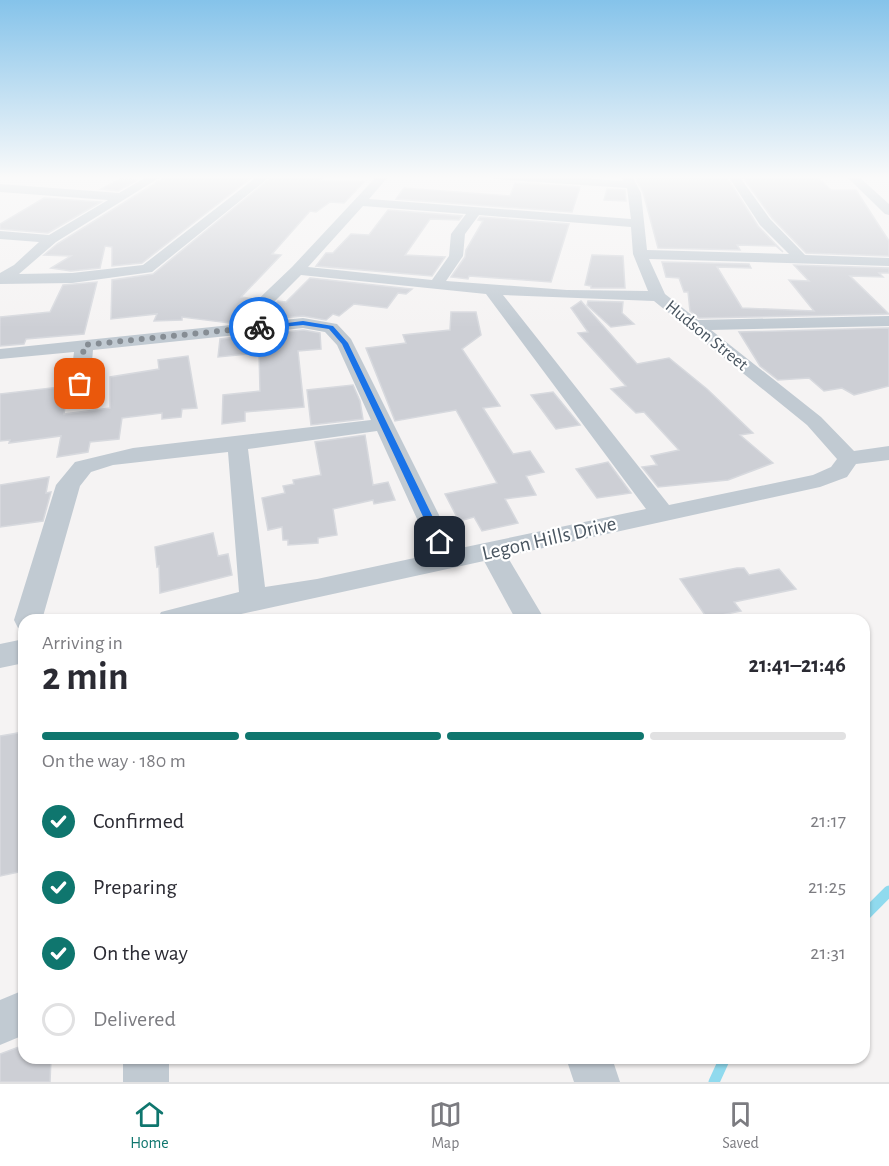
<!DOCTYPE html>
<html lang="en">
<head>
<meta charset="utf-8">
<style>
	body { margin:0; font-family:"Alegreya Sans",sans-serif; background:#f2f2f3; color:#2b2b33; height:100vh; display:flex; flex-direction:column; font-size:22px; white-space:nowrap }
	* { box-sizing:border-box; margin:0 }
	p { font-size:20px; color:#7c7c81 }
	.icon { flex:none; width:33px; height:33px; fill:none; stroke:currentColor; stroke-width:2; stroke-linecap:round; stroke-linejoin:round }
	.map { position:relative; flex:1; overflow:hidden }
	.sheet { position:absolute; left:18px; top:614px; width:852px; height:450px; display:flex; flex-direction:column; background:#fff; border-radius:18px; box-shadow:0 2px 4px #0004 }
	.sheet>* { flex:none }
	.pin { position:absolute; display:grid; place-items:center; width:51px; height:51px; color:#fff; margin:-26px; border-radius:12px; box-shadow:0 3px 9px #0006 }
	.courier { position:absolute; display:grid; place-items:center; width:60px; height:60px; margin:-30px; border:4px solid #1a73e8; border-radius:50%; background:#fff; color:#222; box-shadow:0 2px 8px #0007 }
	.overview em { font-style:normal; font-weight:700 }
	.overview div { display:flex; flex-direction:column-reverse }
	.overview { display:flex; align-items:center; justify-content:space-between; height:102px; padding:0 24px }
	h1 { font-size:39px; font-weight:700; line-height:45px }
	.bar { display:grid; grid-template-columns:repeat(4,1fr); gap:9px 6px; align-content:center; height:72px; padding:0 24px }
	.bar i { height:8px; border-radius:4px; background:#e1e1e2 }
	.bar .active { background:#0f766e }
	.bar p { grid-column:span 4 }
	ol { padding:0 24px; list-style:none }
	li { display:flex; align-items:center; gap:18px; height:66px }
	li p { margin-inline-start:auto }
	li .icon { padding:6px; border-radius:50%; background:#0f766e; color:#fff; stroke-width:4 }
	li:last-child { color:#7c7c81 }
	li i { width:33px; height:33px; border:3px solid #e1e1e2; border-radius:50% }
	.dock { display:flex; justify-content:space-around; align-items:center; height:84px; border-top:2px solid #e1e1e2; background:#fff; font-size:16px; color:#7c7c81 }
	.dock a { display:grid; justify-items:center; gap:3px }
	.dock .active { color:#0f766e }
	.map>svg:first-child { display:block }
	.lines { fill:none; stroke-linecap:round; stroke-linejoin:round }
	.stream { stroke:#90daee; stroke-width:11 }
	.building { fill:#cdcfd5; stroke:#d7d9de; stroke-width:1.5 }
	.minor { fill:#c1cad2; fill-rule:evenodd }
	.route { fill:#1a73e8 }
	.done { stroke:#868d94; stroke-width:6; stroke-dasharray:0 10.8 }
	.labels { text-anchor:middle; stroke-width:4.5; stroke-linejoin:round; paint-order:stroke }
	.far-street-label { font-size:18px; fill:#4a5661; stroke:#fff }
	.street-label { font-size:21px; fill:#4a5661; stroke:#fff }
</style>
</head>
<body>
<div class="map">
<svg width="889" height="1082" viewBox="0 0 889 1082">
	<rect width="100%" height="100%" fill="#f5f3f3"/>
	<g class="lines">
		<g class="stream">
			<path d="M 864,916 L 889,891"/>
			<path d="M 714,1082 L 725,1058"/>
		</g>
	</g>
	<g class="building">
		<path d="M 171,176 L 251,178 L 142,263 L 112,266 L 112,247 L 105,246 L 100,268 L 71,271 L 51,268 L 71,256 L 44,255 L 57,244 L 162,179 Z"/>
		<path d="M 273,176 L 324,176 L 320,180 L 364,182 L 344,203 L 330,202 L 316,212 L 310,211 L 272,254 L 281,255 L 241,297 L 255,299 L 230,323 L 182,317 L 182,320 L 154,321 L 157,314 L 111,319 L 112,280 L 153,274 Z"/>
		<path d="M 699,176 L 726,176 L 758,226 L 783,252 L 776,246 L 737,245 L 740,250 L 658,248 L 643,192 L 636,179 L 701,179 Z"/>
		<path d="M 742,176 L 816,176 L 831,190 L 856,190 L 889,241 L 889,256 L 806,253 L 772,218 Z"/>
		<path d="M 120,179 L 137,180 L 118,191 L 101,189 Z"/>
		<path d="M 515,183 L 580,187 L 572,212 L 396,199 L 404,188 L 510,196 Z"/>
		<path d="M 607,189 L 625,190 L 626,201 L 604,200 Z"/>
		<path d="M 44,198 L 101,202 L 48,233 L 0,229 L 0,224 Z"/>
		<path d="M 388,210 L 462,216 L 459,220 L 430,219 L 405,255 L 445,257 L 432,276 L 316,266 L 326,253 L 333,253 L 351,234 L 369,235 Z"/>
		<path d="M 480,217 L 569,224 L 551,282 L 469,276 L 468,279 L 451,277 L 465,257 L 466,250 L 483,221 L 478,220 Z"/>
		<path d="M 592,255 L 623,256 L 625,288 L 591,288 L 591,286 L 585,285 Z"/>
		<path d="M 662,262 L 749,264 L 751,268 L 717,267 L 742,308 L 814,311 L 789,280 L 809,281 L 794,265 L 889,268 L 889,273 L 879,273 L 883,277 L 850,276 L 889,314 L 699,318 L 690,311 L 688,292 L 684,292 L 679,278 L 666,277 Z"/>
		<path d="M 310,278 L 412,289 L 406,294 L 398,293 L 387,308 L 354,304 L 339,316 L 333,314 L 326,320 L 303,316 L 259,320 L 278,301 L 286,302 Z"/>
		<path d="M 97,282 L 84,334 L 26,339 L 24,344 L 0,346 L 0,317 L 50,312 L 63,285 Z"/>
		<path d="M 581,301 L 637,364 L 669,358 L 707,389 L 753,433 L 740,435 L 773,463 L 728,480 L 658,487 L 642,467 L 657,465 L 651,456 L 679,450 L 644,412 L 636,413 L 611,389 L 626,386 L 578,333 L 588,332 L 571,308 Z"/>
		<path d="M 588,301 L 623,302 L 622,313 L 634,324 L 611,327 L 587,305 Z"/>
		<path d="M 451,312 L 476,312 L 481,335 L 462,349 L 500,406 L 483,408 L 513,454 L 530,451 L 544,472 L 526,476 L 536,495 L 505,499 L 518,523 L 482,531 L 474,517 L 459,521 L 445,494 L 497,483 L 456,410 L 395,421 L 366,348 L 406,343 L 403,335 L 450,330 Z"/>
		<path d="M 889,328 L 889,386 L 854,395 L 842,388 L 824,391 L 809,378 L 778,380 L 760,366 L 739,332 Z"/>
		<path d="M 303,330 L 320,333 L 321,349 L 298,351 L 304,407 L 245,412 L 245,421 L 222,424 L 223,395 L 260,391 L 259,353 L 218,357 L 220,339 Z"/>
		<path d="M 188,356 L 197,408 L 182,409 L 181,417 L 162,419 L 162,413 L 122,418 L 119,439 L 90,442 L 88,452 L 57,457 L 61,436 L 9,443 L 10,440 L 0,441 L 0,394 L 68,386 L 64,414 L 110,408 L 110,377 L 159,369 L 158,360 Z"/>
		<path d="M 353,385 L 360,401 L 363,419 L 311,425 L 307,390 Z"/>
		<path d="M 553,392 L 580,425 L 556,429 L 531,395 Z"/>
		<path d="M 365,435 L 373,485 L 388,482 L 395,500 L 374,504 L 373,500 L 333,509 L 337,535 L 318,538 L 318,543 L 288,545 L 288,540 L 283,540 L 282,527 L 268,530 L 262,498 L 285,493 L 283,486 L 294,484 L 293,480 L 321,475 L 315,442 Z"/>
		<path d="M 608,462 L 631,493 L 597,498 L 576,469 Z"/>
		<path d="M 49,477 L 46,493 L 51,492 L 43,521 L 0,527 L 0,485 Z"/>
		<path d="M 213,533 L 218,556 L 228,554 L 232,575 L 160,593 L 159,566 L 157,567 L 155,547 Z"/>
		<path d="M 737,568 L 744,568 L 749,575 L 779,569 L 796,589 L 734,602 L 741,611 L 707,618 L 680,579 Z"/>
		<path d="M 24,732 L 24,871 L 0,876 L 0,736 Z"/>
		<path d="M 24,1045 L 24,1058 L 51,1058 L 50,1082 L 0,1082 L 0,1054 Z"/>
	</g>
	<g class="lines">
		<g class="minor">
			<path d="M 148,176 L 162,176 L 56,242 L 19,274 L 72,273 L 143,265 L 258,176 L 271,176 L 152,272 L 72,283 L 0,284 L 0,273 L 14,265 L 39,242 L 0,239 L 0,231 L 49,235 L 108,200 L 0,192 L 0,184 L 119,193 Z"/>
			<path d="M 377,176 L 389,176 L 369,199 L 631,219 L 627,188 L 495,179 L 490,176 L 553,176 L 623,181 L 621,176 L 632,176 L 641,193 L 647,250 L 789,254 L 760,225 L 728,176 L 739,176 L 770,219 L 805,255 L 889,258 L 889,266 L 649,259 L 665,294 L 698,320 L 889,316 L 889,326 L 711,330 L 821,417 L 854,451 L 889,446 L 889,460 L 856,464 L 847,477 L 820,487 L 507,556 L 545,620 L 516,620 L 484,561 L 214,620 L 157,620 L 161,612 L 239,592 L 228,452 L 113,465 L 91,472 L 80,486 L 42,620 L 24,620 L 24,630 L 18,628 L 14,620 L 56,485 L 75,462 L 133,448 L 371,420 L 337,345 L 325,332 L 303,328 L 93,350 L 90,384 L 93,393 L 90,397 L 76,397 L 70,384 L 74,352 L 0,359 L 0,349 L 231,325 L 292,267 ZM 363,206 L 466,214 L 451,234 L 449,256 L 432,280 L 308,267 ZM 479,215 L 631,227 L 633,254 L 648,291 L 567,290 L 446,281 L 463,256 L 465,234 ZM 301,275 L 486,294 L 646,509 L 456,549 L 351,339 L 337,324 L 303,318 L 253,323 ZM 503,295 L 654,301 L 807,425 L 837,459 L 831,467 L 813,475 L 669,505 ZM 377,431 L 433,554 L 317,579 L 265,587 L 248,449 Z"/>
			<path d="M 846,176 L 858,176 L 889,204 L 889,215 L 885,214 Z"/>
			<path d="M 24,639 L 24,663 L 0,668 L 0,644 Z"/>
			<path d="M 24,990 L 24,1035 L 0,1045 L 0,1000 Z"/>
			<rect x="123" y="1058" width="46" height="24"/>
			<path d="M 566,1058 L 612,1058 L 620,1082 L 574,1082 Z"/>
		</g>
	</g>
	<linearGradient id="sky" x2="0" y2="1"><stop stop-color="#85c3ea"/><stop offset="0.54" stop-color="#fafafa"/><stop offset="1" stop-color="#fafafa" stop-opacity="0"/></linearGradient>
	<rect width="889" height="328" fill="url(#sky)"/>
	<path class="route" d="M 303,321 L 333,326 L 348,343 L 445,542 L 444,544 L 435,542 L 342,344 L 329,329 L 303,325 L 259,329 L 256,327 Z"/>
	<g class="lines">
		<path class="done" d="M 80,384 L 84,345 L 259,327"/>
	</g>
	<g class="labels">
		<g class="far-street-label">
			<text transform="translate(707 335) rotate(39)" y="6">Hudson Street</text>
		</g>
		<g class="street-label">
			<text transform="translate(549 538) rotate(-13)" y="7">Legon Hills Drive</text>
		</g>
	</g>
</svg>
<div class="pin" style="left:80px;top:384px;background:#ea580c"><svg class="icon" aria-label="bag" viewBox="0 0 24 24"><path d="M5 8h14l-1 12H6zM9 8a3 3 0 0 1 6 0"/></svg></div>
<div class="pin" style="left:440px;top:542px;background:#1f2937"><svg class="icon" aria-label="home" viewBox="0 0 24 24"><path d="M3 11l9-7 9 7M6 9v11h12V9"/></svg></div>
<div class="courier" style="left:259px;top:327px"><svg class="icon" aria-label="bike" viewBox="0 0 24 24"><circle cx="6" cy="16" r="4"/><circle cx="18" cy="16" r="4"/><path d="M6 16l4-8h5l3 8M10 8l3 8H6M13 5h3"/></svg></div>
<section class="sheet">
<div class="overview"><div><h1>2 min</h1><p>Arriving in</p></div><em>21:41–21:46</em></div>
<div class="bar"><i class="active"></i><i class="active"></i><i class="active"></i><i></i><p>On the way · 180 m</p></div>
<ol>
<li><svg class="icon" aria-label="check" viewBox="0 0 24 24"><path d="M5 12l5 5 9-10"/></svg>Confirmed<p>21:17</p></li>
<li><svg class="icon" aria-label="check" viewBox="0 0 24 24"><path d="M5 12l5 5 9-10"/></svg>Preparing<p>21:25</p></li>
<li><svg class="icon" aria-label="check" viewBox="0 0 24 24"><path d="M5 12l5 5 9-10"/></svg>On the way<p>21:31</p></li>
<li><i></i>Delivered</li>
</ol>
</section>
</div>
<nav class="dock">
<a class="active"><svg class="icon" aria-label="home" viewBox="0 0 24 24"><path d="M3 11l9-7 9 7M6 9v11h12V9"/></svg>Home</a>
<a><svg class="icon" aria-label="map" viewBox="0 0 24 24"><path d="M3 6l6-2 6 2 6-2v14l-6 2-6-2-6 2zM9 4v14M15 6v14"/></svg>Map</a>
<a><svg class="icon" aria-label="saved" viewBox="0 0 24 24"><path d="M7 4h10v16l-5-4-5 4z"/></svg>Saved</a>
</nav>
</body>
</html>
